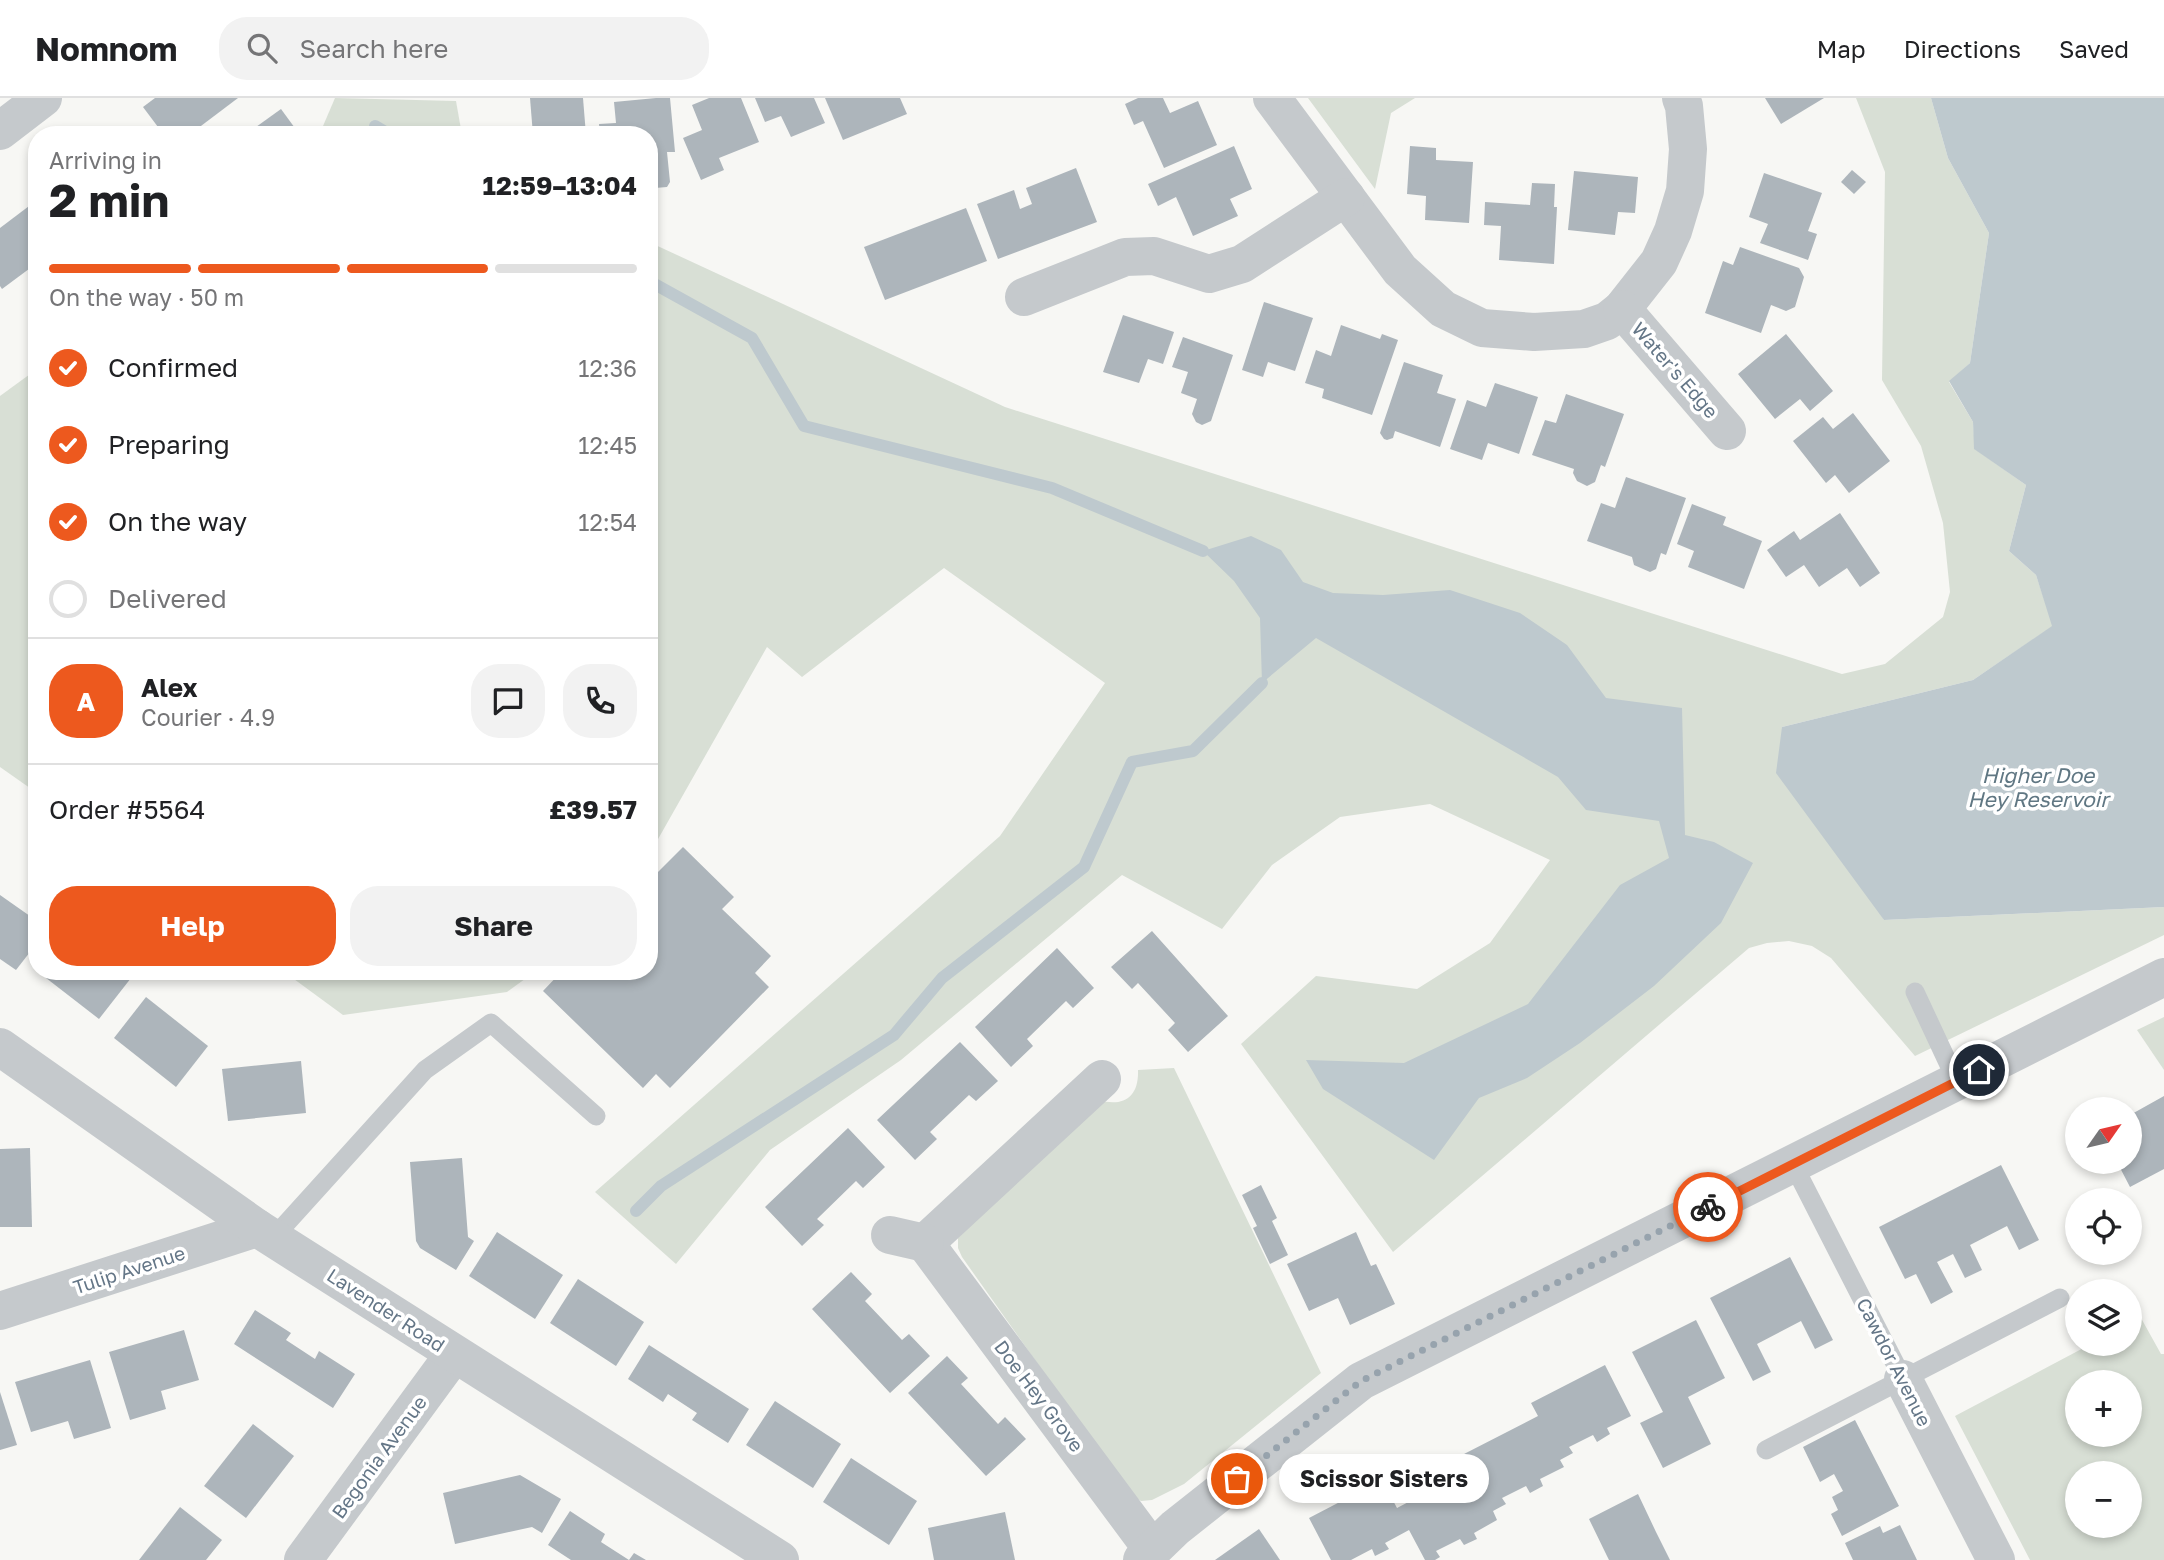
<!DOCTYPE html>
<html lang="en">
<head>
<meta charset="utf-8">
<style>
	body { margin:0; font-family:"Golos Text",sans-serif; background:#f2f2f2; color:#202124; height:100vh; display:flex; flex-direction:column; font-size:26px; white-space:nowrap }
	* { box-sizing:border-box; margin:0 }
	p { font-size:23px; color:#757577 }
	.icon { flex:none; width:38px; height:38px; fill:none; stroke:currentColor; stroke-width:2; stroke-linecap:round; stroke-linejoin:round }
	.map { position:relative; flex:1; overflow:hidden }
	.sheet { position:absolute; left:28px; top:28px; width:630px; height:854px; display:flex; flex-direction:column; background:#fff; border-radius:28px; box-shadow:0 4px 10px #0003 }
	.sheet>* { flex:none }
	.needle { width:46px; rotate:56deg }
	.fabs { position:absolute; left:2065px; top:999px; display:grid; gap:14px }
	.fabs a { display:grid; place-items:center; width:77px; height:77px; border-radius:50%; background:#fff; box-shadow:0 4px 10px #0003; font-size:35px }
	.pin { position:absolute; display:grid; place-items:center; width:60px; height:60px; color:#fff; margin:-30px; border:4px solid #fff; border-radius:50%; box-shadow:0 2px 7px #0007 }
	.courier { position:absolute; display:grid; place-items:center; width:70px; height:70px; margin:-35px; border:5px solid #ed591e; border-radius:50%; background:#fff; color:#222; box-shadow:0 2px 9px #0007 }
	.bubble { position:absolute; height:49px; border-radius:24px; background:#fff; box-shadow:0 4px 10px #0003; font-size:23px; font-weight:700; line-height:49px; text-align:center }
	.overview em { font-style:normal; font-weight:700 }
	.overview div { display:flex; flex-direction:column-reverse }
	.overview { display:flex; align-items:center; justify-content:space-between; height:119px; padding:0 21px }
	h1 { font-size:46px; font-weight:700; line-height:52px }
	.bar { display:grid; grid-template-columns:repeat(4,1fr); gap:10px 7px; align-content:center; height:84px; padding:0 21px }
	.bar i { height:9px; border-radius:5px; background:#e0e0e0 }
	.bar .on { background:#ed591e }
	.bar p { grid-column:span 4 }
	.line { display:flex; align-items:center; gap:18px; padding:0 21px; border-top:2px solid #e0e0e0 }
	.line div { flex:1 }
	.round { display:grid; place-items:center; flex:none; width:74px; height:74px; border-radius:28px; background:#f2f2f2 }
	ol { padding:0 21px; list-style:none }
	li { display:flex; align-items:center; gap:21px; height:77px }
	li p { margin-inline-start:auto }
	li .icon { padding:7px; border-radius:50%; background:#ed591e; color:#fff; stroke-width:4 }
	li:last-child { color:#757577 }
	li i { width:38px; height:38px; border:4px solid #e0e0e0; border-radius:50% }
	.cta { display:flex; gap:14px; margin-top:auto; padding:14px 21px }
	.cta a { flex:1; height:80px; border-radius:28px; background:#ed591e; color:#fff; font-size:28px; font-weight:700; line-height:80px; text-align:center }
	.cta a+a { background:#f2f2f2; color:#202124 }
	header { display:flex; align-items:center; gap:42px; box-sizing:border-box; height:98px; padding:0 35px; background:#fff; border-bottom:2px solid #e0e0e0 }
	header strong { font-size:33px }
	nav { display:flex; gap:38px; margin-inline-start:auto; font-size:24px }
	.search { width:490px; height:63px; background:#f2f2f2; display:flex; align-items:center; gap:18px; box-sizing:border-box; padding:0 24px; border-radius:28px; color:#757577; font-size:26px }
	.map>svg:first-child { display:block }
	.green { fill:#d8dfd5; fill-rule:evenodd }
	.water { fill:#bec9ce }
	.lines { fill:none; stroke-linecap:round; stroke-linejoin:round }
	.stream { stroke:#bec9ce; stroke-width:12 }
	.building { fill:#adb5bb }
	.service { stroke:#c5c9cc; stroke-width:19 }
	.minor { stroke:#c5c9cc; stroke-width:38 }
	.tertiary { stroke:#c5c9cc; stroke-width:38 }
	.done { stroke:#97a3ad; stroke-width:7; stroke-dasharray:0 12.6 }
	.route { stroke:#ed591e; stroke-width:9 }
	.labels { text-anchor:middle; stroke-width:7; stroke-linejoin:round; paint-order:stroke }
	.street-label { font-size:19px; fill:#647687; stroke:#fff }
	.water-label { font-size:21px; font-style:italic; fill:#607783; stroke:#fff }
</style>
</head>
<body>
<header>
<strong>Nomnom</strong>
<div class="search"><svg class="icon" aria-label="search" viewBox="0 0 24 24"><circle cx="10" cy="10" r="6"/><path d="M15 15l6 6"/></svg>Search here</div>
<nav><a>Map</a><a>Directions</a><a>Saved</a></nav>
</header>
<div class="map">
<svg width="2164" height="1462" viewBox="0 0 2164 1462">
	<rect width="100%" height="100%" fill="#f7f7f4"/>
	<g class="green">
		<path d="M 335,0 L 456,3 L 462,37 L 327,37 L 323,28 Z"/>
		<path d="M 1308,0 L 1415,0 L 1391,15 L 1375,91 Z"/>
		<path d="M 1856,0 L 1931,0 L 1948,60 L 1989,135 L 1970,265 L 1949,284 L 1973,324 L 1975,351 L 2026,387 L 2009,453 L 2036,477 L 2053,528 L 1973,582 L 1782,629 L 1884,822 L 2164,809 L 2164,837 L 1915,958 L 1831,860 L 1812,848 L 1789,843 L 1767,845 L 1749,850 L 1393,1154 L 1241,946 L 1316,878 L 1417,891 L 1490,845 L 1550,762 L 1430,706 L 1340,719 L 1272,767 L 1222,831 L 1122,777 L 901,962 L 770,1052 L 676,1166 L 595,1094 L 1000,738 L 1105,585 L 944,470 L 802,579 L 767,549 L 649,757 L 649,144 L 1005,309 L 1842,576 L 1885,566 L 1943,519 L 1950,494 L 1943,425 L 1921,348 L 1882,282 L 1885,74 Z"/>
		<path d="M 37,271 L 37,695 L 0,669 L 0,298 Z"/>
		<path d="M 283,873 L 536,873 L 507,894 L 343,917 Z"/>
		<path d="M 2164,919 L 2164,972 L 2137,932 Z"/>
		<path d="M 1174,970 L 1321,1275 L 1184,1386 L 1152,1402 L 1141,1403 L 1130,1396 L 962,1159 L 958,1150 L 958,1140 L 1098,1002 C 1123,1009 1139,1000 1138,972 Z"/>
		<path d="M 2141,1220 L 2161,1256 L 2164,1256 L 2164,1462 L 2030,1462 L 1955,1318 L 2091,1246 L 2130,1246 L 2130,1226 ZM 2077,1284 L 2130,1284 L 2130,1337 L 2077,1337 ZM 2077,1376 L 2130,1376 L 2130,1428 L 2077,1428 Z"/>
	</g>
	<g class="water">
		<path d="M 1931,0 L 2164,0 L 2164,809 L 1884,822 L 1776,675 L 1782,629 L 1973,582 L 2052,528 L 2036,477 L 2009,453 L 2026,387 L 1974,351 L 1973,324 L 1949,283 L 1970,265 L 1989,135 L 1948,60 Z"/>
		<path d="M 1251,438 L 1281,452 L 1303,484 L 1333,495 L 1383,497 L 1450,492 L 1520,515 L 1567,547 L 1606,600 L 1682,610 L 1685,737 L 1714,744 L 1753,765 L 1721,825 L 1654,888 L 1580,945 L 1527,980 L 1479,1000 L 1434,1062 L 1323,991 L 1306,962 L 1404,965 L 1528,906 L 1620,787 L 1669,760 L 1659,723 L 1586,712 L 1558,679 L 1316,540 L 1262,585 L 1260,520 L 1234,483 L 1203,453 Z"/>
	</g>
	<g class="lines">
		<g class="stream">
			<path d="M 375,28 L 390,37"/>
			<path d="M 649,183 L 752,240 L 804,328 L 1052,390 L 1203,453"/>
			<path d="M 636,1113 L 661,1088 L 894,937 L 942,880 L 1084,769 L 1132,664 L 1193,653 L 1262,585"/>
		</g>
	</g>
	<g class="building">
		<path d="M 155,0 L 238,0 L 189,37 L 164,37 L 143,9 Z"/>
		<path d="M 530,0 L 583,0 L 586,37 L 533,37 Z"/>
		<path d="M 656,0 L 670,0 L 675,54 L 667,54 L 670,84 L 667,89 L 655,90 L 650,87 L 649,37 L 600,37 L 599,26 L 616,25 L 614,4 Z"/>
		<path d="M 709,0 L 741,0 L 759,44 L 719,60 L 724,72 L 701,82 L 683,40 L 702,32 L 692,7 Z"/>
		<path d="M 755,0 L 814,0 L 825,25 L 791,39 L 781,18 L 765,24 Z"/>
		<path d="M 825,0 L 900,0 L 907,16 L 843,42 Z"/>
		<path d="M 1138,0 L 1163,0 L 1170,15 L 1198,3 L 1217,47 L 1164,70 L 1143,23 L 1134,27 L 1125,6 Z"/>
		<path d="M 1765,0 L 1824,0 L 1781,26 Z"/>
		<path d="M 281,11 L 300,37 L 262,37 L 256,29 Z"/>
		<path d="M 1234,48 L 1252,91 L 1230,101 L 1238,118 L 1193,138 L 1176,99 L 1158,108 L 1148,86 Z"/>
		<path d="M 1410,48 L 1436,50 L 1436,62 L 1473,64 L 1469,125 L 1425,122 L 1426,98 L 1407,96 Z"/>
		<path d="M 1076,70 L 1097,124 L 998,161 L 977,106 L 1014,92 L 1020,111 L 1032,106 L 1026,90 Z"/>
		<path d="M 1852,72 L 1866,84 L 1854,96 L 1841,84 Z"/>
		<path d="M 1574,73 L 1638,79 L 1635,115 L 1618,114 L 1615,137 L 1568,132 Z"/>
		<path d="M 1764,75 L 1822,95 L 1808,133 L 1817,136 L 1808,162 L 1760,145 L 1768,126 L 1749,119 Z"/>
		<path d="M 1532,85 L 1555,86 L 1554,109 L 1557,109 L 1554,166 L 1499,162 L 1501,128 L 1484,127 L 1485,104 L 1530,107 Z"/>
		<path d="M 37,102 L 37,165 L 2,191 L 0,188 L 0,130 Z"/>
		<path d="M 966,110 L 987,163 L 885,202 L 864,149 Z"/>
		<path d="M 1740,149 L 1799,170 L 1804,179 L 1795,209 L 1786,213 L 1771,207 L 1761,235 L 1705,215 L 1723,163 L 1733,167 Z"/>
		<path d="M 1264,204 L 1313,220 L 1295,273 L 1268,264 L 1263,279 L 1242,272 Z"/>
		<path d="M 1123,217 L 1174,234 L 1163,266 L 1148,261 L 1139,285 L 1103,274 Z"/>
		<path d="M 1341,227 L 1380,241 L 1382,236 L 1398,242 L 1372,317 L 1322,300 L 1324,291 L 1305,285 L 1316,252 L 1331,258 Z"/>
		<path d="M 1786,236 L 1833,293 L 1810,313 L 1800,301 L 1775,321 L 1738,276 Z"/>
		<path d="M 1183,239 L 1233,257 L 1211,323 L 1202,327 L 1196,324 L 1192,316 L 1197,301 L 1181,295 L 1188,274 L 1172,269 Z"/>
		<path d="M 1404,264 L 1443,277 L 1437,295 L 1456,301 L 1440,349 L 1395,333 L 1393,340 L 1387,342 L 1384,341 L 1380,335 Z"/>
		<path d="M 1495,285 L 1538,299 L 1519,356 L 1488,345 L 1482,362 L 1450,351 L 1467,302 L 1486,309 Z"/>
		<path d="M 1566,296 L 1624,316 L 1605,369 L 1601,367 L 1595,384 L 1587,388 L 1577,383 L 1573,375 L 1574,371 L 1532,357 L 1545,322 L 1556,325 Z"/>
		<path d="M 1853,315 L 1890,363 L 1849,395 L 1835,377 L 1826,385 L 1793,343 L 1823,319 L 1833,331 Z"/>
		<path d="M 1626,379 L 1686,400 L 1666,457 L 1661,455 L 1656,471 L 1650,474 L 1634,467 L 1632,459 L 1587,443 L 1601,405 L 1615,410 Z"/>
		<path d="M 1692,406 L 1726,419 L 1723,427 L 1762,443 L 1744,491 L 1688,469 L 1694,453 L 1677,446 Z"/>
		<path d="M 1840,415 L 1880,475 L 1860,489 L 1847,470 L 1819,489 L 1804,467 L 1786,479 L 1767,452 L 1794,433 L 1800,442 Z"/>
		<path d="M 683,749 L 734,799 L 722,811 L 771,858 L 755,875 L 769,889 L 670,990 L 656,976 L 643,990 L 543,893 L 562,873 L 649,873 L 649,783 Z"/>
		<path d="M 0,797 L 37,823 L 37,845 L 16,872 L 0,861 Z"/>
		<path d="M 1152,833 L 1228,918 L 1188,954 L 1168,932 L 1175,925 L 1138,885 L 1132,891 L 1111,869 Z"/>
		<path d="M 1057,850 L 1094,890 L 1073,910 L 1066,903 L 1027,941 L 1033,948 L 1011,969 L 975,929 Z"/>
		<path d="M 37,873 L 122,873 L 131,880 L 99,921 Z"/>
		<path d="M 146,899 L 208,948 L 176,989 L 114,940 Z"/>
		<path d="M 960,944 L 998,983 L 976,1003 L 969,997 L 930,1034 L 937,1041 L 915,1062 L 877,1022 Z"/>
		<path d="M 301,963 L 306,1015 L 228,1023 L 222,971 Z"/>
		<path d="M 2164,998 L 2164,1071 L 2130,1089 L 2117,1064 L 2130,1064 L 2130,1017 Z"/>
		<path d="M 848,1030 L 885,1069 L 863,1090 L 856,1083 L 817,1121 L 824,1127 L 802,1148 L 765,1109 Z"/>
		<path d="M 30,1050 L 32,1129 L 0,1129 L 0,1051 Z"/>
		<path d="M 462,1060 L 468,1139 L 474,1143 L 456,1172 L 420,1150 L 416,1143 L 410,1064 Z"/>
		<path d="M 2001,1067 L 2039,1142 L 2019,1152 L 2007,1128 L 1970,1147 L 1982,1172 L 1965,1180 L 1953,1156 L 1937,1164 L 1953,1194 L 1931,1206 L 1916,1176 L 1905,1181 L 1879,1129 Z"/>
		<path d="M 1261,1087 L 1277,1120 L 1272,1123 L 1288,1157 L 1270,1166 L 1253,1130 L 1257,1128 L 1242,1097 Z"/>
		<path d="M 497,1134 L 563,1177 L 535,1221 L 469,1178 Z"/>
		<path d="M 1356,1134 L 1371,1168 L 1376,1166 L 1395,1206 L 1350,1227 L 1338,1200 L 1309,1213 L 1287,1166 Z"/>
		<path d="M 1790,1159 L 1833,1242 L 1815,1251 L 1801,1223 L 1757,1246 L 1771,1274 L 1753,1283 L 1710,1200 Z"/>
		<path d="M 851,1174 L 872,1196 L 865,1203 L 902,1242 L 909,1236 L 930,1258 L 890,1295 L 812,1211 Z"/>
		<path d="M 578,1181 L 644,1224 L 616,1268 L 550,1225 Z"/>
		<path d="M 255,1212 L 291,1235 L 286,1242 L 315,1261 L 319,1253 L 355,1276 L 333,1310 L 234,1246 Z"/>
		<path d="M 1696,1222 L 1725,1280 L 1688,1299 L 1711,1346 L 1663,1370 L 1640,1325 L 1663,1314 L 1632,1254 Z"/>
		<path d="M 184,1232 L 199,1282 L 161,1293 L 166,1311 L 130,1322 L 109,1254 Z"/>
		<path d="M 649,1247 L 749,1311 L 728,1345 L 692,1322 L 697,1315 L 668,1296 L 663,1304 L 628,1281 Z"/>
		<path d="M 947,1258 L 968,1280 L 961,1286 L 998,1326 L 1005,1319 L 1026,1341 L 986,1378 L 908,1295 Z"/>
		<path d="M 90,1262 L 111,1330 L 74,1341 L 68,1323 L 31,1334 L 15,1284 Z"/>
		<path d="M 1605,1267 L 1631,1318 L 1607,1330 L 1610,1336 L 1597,1344 L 1593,1337 L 1569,1349 L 1573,1355 L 1560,1362 L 1564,1369 L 1540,1381 L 1543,1388 L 1530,1395 L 1526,1388 L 1502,1400 L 1506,1406 L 1493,1413 L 1497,1422 L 1474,1435 L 1477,1441 L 1464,1447 L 1460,1441 L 1436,1453 L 1440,1459 L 1435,1462 L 1425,1462 L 1409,1432 L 1385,1445 L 1389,1451 L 1375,1458 L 1372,1451 L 1351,1462 L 1331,1462 L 1309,1420 L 1382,1382 L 1397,1410 L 1471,1371 L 1464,1356 L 1538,1318 L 1531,1305 Z"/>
		<path d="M 0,1294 L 17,1347 L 0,1352 Z"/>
		<path d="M 775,1303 L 841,1346 L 813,1390 L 746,1347 Z"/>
		<path d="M 1855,1322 L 1899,1408 L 1842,1438 L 1831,1416 L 1838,1412 L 1832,1399 L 1843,1393 L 1834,1376 L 1820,1384 L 1803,1349 Z"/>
		<path d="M 253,1326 L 294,1358 L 246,1420 L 204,1388 Z"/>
		<path d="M 851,1360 L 917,1403 L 889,1447 L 823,1404 Z"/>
		<path d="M 520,1377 L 561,1401 L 542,1435 L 532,1429 L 455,1446 L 443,1395 Z"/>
		<path d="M 1638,1396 L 1656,1434 L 1670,1462 L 1609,1462 L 1607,1458 L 1589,1421 Z"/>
		<path d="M 180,1409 L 222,1442 L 206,1462 L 139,1462 Z"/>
		<path d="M 570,1413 L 605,1436 L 601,1444 L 629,1462 L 634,1455 L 646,1462 L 571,1462 L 548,1447 Z"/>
		<path d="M 1005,1414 L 1015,1462 L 934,1462 L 928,1430 Z"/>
		<path d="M 1900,1427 L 1917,1462 L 1853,1462 L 1845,1445 L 1880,1428 L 1883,1435 Z"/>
		<path d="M 1259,1431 L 1280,1462 L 1215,1462 Z"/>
	</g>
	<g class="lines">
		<g class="service">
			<path d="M 1915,894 L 1957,984"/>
			<path d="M 1793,1066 L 1903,1281"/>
			<path d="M 273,1140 L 425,972 L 491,925 L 596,1018"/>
			<path d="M 1766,1352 L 2060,1200"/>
		</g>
		<g class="minor">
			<path d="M 1272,0 L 1400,172 L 1443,211 L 1482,230 L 1534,234 L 1584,231 L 1607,223 L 1622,211 L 1659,164 L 1673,133 L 1685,93 L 1688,51 L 1684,8 L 1681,0"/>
			<path d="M 0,33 L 43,0"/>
			<path d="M 1024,199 L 1125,159 L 1154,158 L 1209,176 L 1242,166 L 1346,99"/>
			<path d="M 1622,211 L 1727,333"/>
			<path d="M 1102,981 L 925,1145 L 1152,1451"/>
			<path d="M 890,1137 L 925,1145"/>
			<path d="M 0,1213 L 257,1130"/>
			<path d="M 1903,1281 L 1996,1462"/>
			<path d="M 303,1462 L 454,1256"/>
			<path d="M 1142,1462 L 1175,1430 L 1361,1283 L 2164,879"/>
		</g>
		<path class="tertiary" d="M 0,949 L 257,1130 L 780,1462"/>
	</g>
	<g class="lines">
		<path class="done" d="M 1237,1381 L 1361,1283 L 1708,1109"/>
		<path class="route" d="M 1708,1109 L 1979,972"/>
	</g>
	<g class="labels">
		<g class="street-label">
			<text transform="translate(1675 272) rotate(49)" y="7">Water's Edge</text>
			<text transform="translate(129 1172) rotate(-18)" y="7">Tulip Avenue</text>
			<text transform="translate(386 1212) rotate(33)" y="7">Lavender Road</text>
			<text transform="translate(1894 1264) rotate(63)" y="7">Cawdor Avenue</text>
			<text transform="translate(1039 1298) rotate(53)" y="7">Doe Hey Grove</text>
			<text transform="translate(379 1359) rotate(-54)" y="7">Begonia Avenue</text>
		</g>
		<g class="water-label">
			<text x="2038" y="685">Higher Doe<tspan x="2038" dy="24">Hey Reservoir</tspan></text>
		</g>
	</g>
</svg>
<div class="fabs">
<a><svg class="needle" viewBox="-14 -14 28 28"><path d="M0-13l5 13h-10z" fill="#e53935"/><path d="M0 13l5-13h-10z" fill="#757577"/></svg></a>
<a><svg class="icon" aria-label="locate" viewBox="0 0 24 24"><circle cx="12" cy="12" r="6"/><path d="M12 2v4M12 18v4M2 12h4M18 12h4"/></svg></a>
<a><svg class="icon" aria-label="layers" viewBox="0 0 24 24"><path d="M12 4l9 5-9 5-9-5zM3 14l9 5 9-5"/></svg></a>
<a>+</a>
<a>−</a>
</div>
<div class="pin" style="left:1237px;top:1381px;background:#ea580c"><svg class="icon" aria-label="bag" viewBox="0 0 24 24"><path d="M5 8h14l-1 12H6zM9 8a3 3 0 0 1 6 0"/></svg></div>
<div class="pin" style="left:1979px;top:972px;background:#1f2937"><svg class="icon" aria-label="home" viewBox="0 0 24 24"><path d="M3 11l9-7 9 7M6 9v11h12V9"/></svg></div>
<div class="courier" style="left:1708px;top:1109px"><svg class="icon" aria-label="bike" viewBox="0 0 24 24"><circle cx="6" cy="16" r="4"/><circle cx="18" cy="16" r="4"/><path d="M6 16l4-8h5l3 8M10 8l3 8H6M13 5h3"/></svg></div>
<div class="bubble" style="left:1279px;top:1356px;width:210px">Scissor Sisters</div>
<section class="sheet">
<div class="overview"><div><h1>2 min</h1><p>Arriving in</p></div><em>12:59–13:04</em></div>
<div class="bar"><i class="on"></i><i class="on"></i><i class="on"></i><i></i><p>On the way · 50 m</p></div>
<ol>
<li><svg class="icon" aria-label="check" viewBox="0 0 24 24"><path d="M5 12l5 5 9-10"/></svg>Confirmed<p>12:36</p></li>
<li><svg class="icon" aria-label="check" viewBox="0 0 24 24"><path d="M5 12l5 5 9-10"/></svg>Preparing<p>12:45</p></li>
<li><svg class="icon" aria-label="check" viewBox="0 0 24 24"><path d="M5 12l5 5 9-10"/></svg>On the way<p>12:54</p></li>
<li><i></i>Delivered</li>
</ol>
<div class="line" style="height:126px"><b class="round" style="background:#ed591e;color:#fff">A</b><div><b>Alex</b><p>Courier · 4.9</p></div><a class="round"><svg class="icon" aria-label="chat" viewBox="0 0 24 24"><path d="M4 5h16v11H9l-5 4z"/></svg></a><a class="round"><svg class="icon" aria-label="phone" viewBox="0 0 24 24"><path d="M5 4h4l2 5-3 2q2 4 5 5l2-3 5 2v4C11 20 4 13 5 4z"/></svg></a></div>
<div class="line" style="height:91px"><div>Order #5564</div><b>£39.57</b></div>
<div class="cta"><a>Help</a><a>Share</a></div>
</section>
</div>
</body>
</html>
